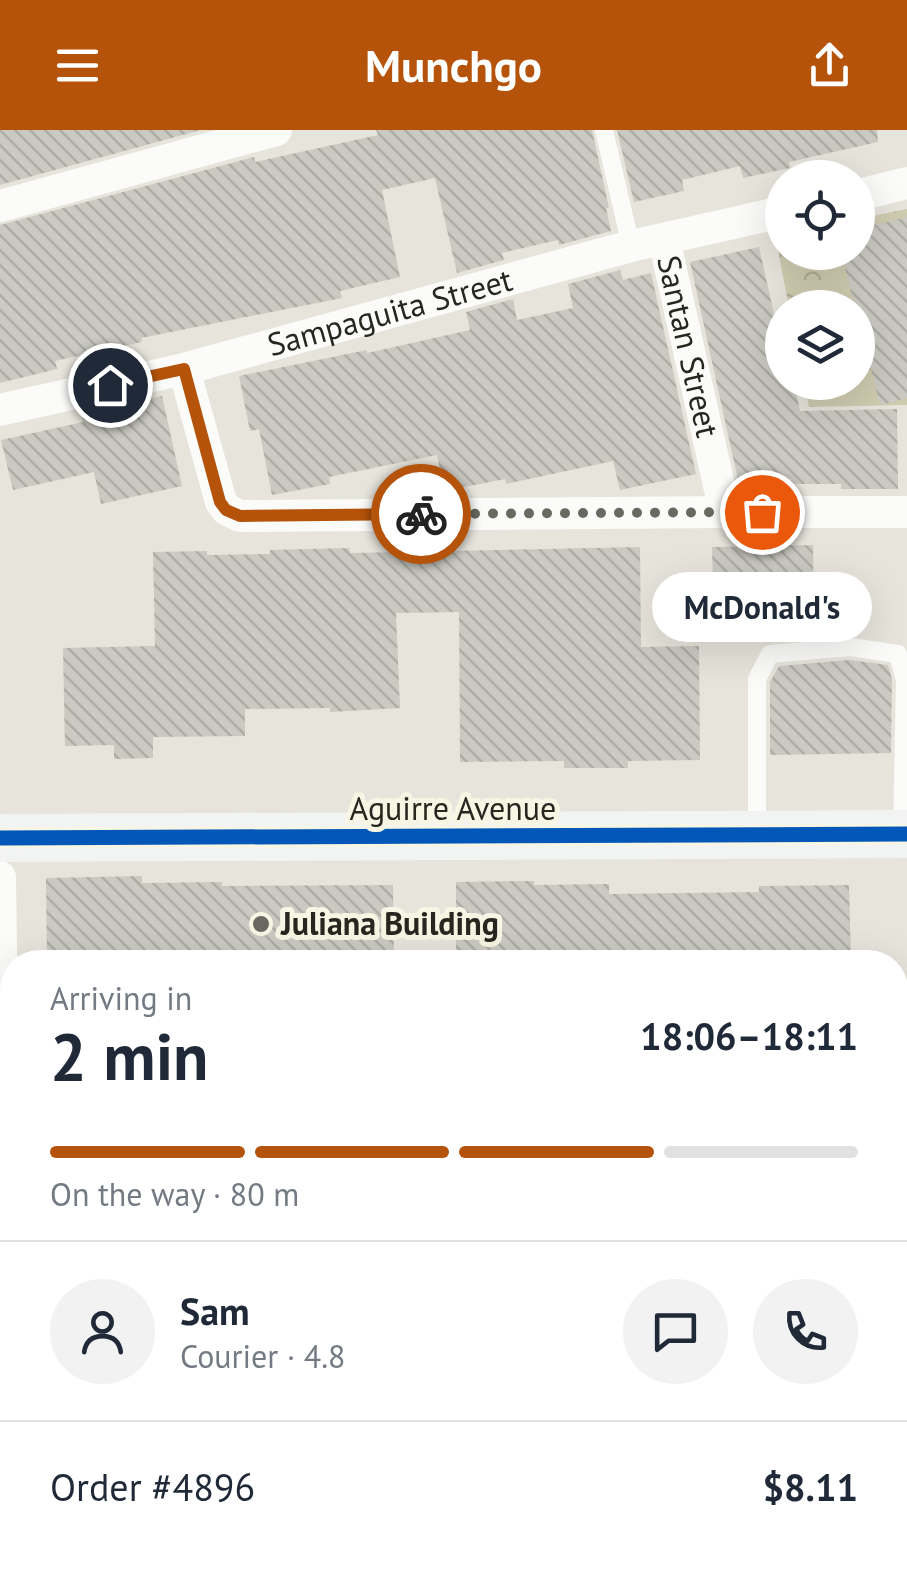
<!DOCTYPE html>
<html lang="en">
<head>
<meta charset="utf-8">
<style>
	body { margin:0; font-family:"PT Sans",sans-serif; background:#f2f2f3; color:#1f2937; height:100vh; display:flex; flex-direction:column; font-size:38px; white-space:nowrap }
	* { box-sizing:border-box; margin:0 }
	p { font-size:32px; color:#747a83 }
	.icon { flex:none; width:55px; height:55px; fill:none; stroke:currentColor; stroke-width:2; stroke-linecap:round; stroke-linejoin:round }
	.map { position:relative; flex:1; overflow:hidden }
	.drawer { position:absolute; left:0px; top:820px; width:908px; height:620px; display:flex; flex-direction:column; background:#fff; border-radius:40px 40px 0 0; box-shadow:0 10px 40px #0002 }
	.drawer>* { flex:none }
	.buttons { position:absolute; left:765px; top:30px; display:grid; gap:20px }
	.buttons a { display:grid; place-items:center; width:110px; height:110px; border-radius:50%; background:#fff; box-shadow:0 10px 40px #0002; font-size:50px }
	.pin { position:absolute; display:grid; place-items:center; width:85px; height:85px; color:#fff; margin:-42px; border:5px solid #fff; border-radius:50%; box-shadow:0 2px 10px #0007 }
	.courier { position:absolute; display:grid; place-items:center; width:100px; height:100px; margin:-50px; border:8px solid #b45309; border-radius:50%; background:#fff; color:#222; box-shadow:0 2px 12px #0007 }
	.bubble { position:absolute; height:70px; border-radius:35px; background:#fff; box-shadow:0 10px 40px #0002; font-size:32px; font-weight:800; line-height:70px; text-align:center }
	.head em { font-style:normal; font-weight:800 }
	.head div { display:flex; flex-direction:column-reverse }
	.head { display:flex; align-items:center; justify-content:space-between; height:170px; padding:0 50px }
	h1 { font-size:65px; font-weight:800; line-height:75px }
	.bar { display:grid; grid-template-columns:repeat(4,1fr); gap:15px 10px; align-content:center; height:120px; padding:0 50px }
	.bar i { height:12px; border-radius:8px; background:#e0e1e3 }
	.bar .active { background:#b45309 }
	.bar p { grid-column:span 4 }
	.line { display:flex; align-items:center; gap:25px; padding:0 50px; border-top:2px solid #e0e1e3 }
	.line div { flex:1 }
	.round { display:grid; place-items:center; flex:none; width:105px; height:105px; border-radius:52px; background:#f2f2f3 }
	header { display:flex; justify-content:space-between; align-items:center; height:130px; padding:0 50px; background:#b45309; color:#fff; font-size:45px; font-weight:800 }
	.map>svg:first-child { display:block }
	.park { fill:url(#park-crowns) }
	.building { fill:url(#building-back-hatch) }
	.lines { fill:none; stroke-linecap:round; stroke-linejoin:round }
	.lane { stroke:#fbfbfa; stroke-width:18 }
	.street { stroke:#fbfbfa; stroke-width:32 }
	.secondary { stroke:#f2f4f4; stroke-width:48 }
	.cycleway-casing { stroke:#f7f5e4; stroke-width:21 }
	.cycleway { stroke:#0057b8; stroke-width:15 }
	.done { stroke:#6a6961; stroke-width:10; stroke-dasharray:0 18 }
	.route { stroke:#b45309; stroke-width:12 }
	.poi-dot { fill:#6a6961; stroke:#f7f5e4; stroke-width:4 }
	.labels { text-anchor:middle; stroke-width:10; stroke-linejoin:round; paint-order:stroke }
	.street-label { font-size:32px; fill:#272720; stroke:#f7f5e4 }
	.poi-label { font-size:32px; font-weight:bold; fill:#272720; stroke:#f7f5e4; text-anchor:start }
</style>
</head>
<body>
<header><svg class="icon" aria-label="menu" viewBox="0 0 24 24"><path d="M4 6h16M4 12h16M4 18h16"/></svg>Munchgo<svg class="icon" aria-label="share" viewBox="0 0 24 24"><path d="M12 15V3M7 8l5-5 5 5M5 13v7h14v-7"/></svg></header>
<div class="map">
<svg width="907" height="1440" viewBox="0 0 907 1440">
	<defs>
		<pattern id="park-crowns" width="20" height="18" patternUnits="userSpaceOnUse" patternTransform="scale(2.5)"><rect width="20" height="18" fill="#cfcbb0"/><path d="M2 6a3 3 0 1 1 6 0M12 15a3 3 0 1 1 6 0" fill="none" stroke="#b2ae97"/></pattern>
		<pattern id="building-back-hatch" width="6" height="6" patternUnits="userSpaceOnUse" patternTransform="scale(2.5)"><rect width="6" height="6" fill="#cbcac2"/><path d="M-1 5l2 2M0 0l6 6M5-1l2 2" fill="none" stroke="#aeaea6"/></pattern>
	</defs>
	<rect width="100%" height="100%" fill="#e6e4db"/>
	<path class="park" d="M 907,79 L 907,275 L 809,277 L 804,253 L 858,252 L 858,178 L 789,177 L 775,105 L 782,104 L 782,122 L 858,122 L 858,89 Z"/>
	<g class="building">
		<path d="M 0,0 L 201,0 L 0,55 Z"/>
		<path d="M 376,0 L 592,0 L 609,78 L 606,78 L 611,101 L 559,115 L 558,110 L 502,123 L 504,130 L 457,143 L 435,48 L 382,60 L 400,147 L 340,161 L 342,168 L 141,208 L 142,212 L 55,231 L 57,239 L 0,253 L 0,95 L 254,27 L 255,32 L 378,5 Z"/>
		<path d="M 617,0 L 877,0 L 878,12 L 789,32 L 790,38 L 743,48 L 740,36 L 682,50 L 684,61 L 634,72 Z"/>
		<path d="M 907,87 L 907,268 L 880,275 L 858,186 L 858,178 L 855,178 L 841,122 L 858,122 L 858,99 Z"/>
		<path d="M 759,117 L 774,184 L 782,182 L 782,252 L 794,252 L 800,281 L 897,279 L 898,359 L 841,359 L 841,354 L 791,354 L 791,349 L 738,350 L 690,132 Z"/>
		<path d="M 620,140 L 623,150 L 651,143 L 696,344 L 620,360 L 613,331 L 506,354 L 505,349 L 444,361 L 437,325 L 329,347 L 330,354 L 272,365 L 259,299 L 250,301 L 239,246 L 367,220 L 367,223 L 470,200 L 466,182 L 513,169 L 517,190 L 573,178 L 568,154 Z"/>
		<path d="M 162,266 L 182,356 L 101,374 L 94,342 L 13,360 L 1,310 L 83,292 L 81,284 Z"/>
		<path d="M 813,415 L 814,508 L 796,509 L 808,489 L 714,491 L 712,417 Z"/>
		<path d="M 640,417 L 641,517 L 699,516 L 700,630 L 628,631 L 628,638 L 564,638 L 564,631 L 460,632 L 459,482 L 396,483 L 400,578 L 330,582 L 330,578 L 245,579 L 245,606 L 153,607 L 153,628 L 114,629 L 114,615 L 65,616 L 63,518 L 155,516 L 153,422 L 207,421 L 207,425 L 270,424 L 270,420 L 349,418 L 350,423 Z"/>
		<path d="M 850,530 L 888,535 L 892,549 L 891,623 L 770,625 L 770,552 L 779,536 Z"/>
		<path d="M 142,746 L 142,753 L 222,752 L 222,756 L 393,755 L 394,832 L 47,832 L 46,748 Z"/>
		<path d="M 534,751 L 534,755 L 609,754 L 609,764 L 759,762 L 759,756 L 849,755 L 851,832 L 456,832 L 456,752 Z"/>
	</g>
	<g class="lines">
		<g class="lane">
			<path d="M 604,0 L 631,116"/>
			<path d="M 757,701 L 757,549 L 770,524 L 850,517 L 898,524 L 905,550 L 902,704"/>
		</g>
		<g class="street">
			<path d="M 858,65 L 907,53"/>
			<path d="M 0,76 L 276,0"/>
			<path id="s1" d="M 664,109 L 725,382"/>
			<path d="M 184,239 L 221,372 L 227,380 L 240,386 L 725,382 L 907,382"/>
			<path id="s2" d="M 0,280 L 184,239 L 631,116 L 782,82"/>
			<path d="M 0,747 L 4,1026 L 4,1440"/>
			<path d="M 895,1034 L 907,1035"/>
			<path d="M 895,1312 L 907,1313"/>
		</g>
		<path class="secondary" d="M 0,708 L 907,704"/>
		<defs>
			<path id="cycleway" d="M 0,708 L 907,704"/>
		</defs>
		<use href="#cycleway" class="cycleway-casing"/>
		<use href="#cycleway" class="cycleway"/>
	</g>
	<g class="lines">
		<path class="done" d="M 421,384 L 762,382"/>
		<path class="route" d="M 110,255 L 184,239 L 220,372 L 226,380 L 240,386 L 421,384"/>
	</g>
	<circle class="poi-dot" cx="261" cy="794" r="10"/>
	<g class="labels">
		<g class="street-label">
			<text dy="11" stroke="none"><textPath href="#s2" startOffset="402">Sampaguita Street</textPath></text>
			<text dy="11" stroke="none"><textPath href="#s1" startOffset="110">Santan Street</textPath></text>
			<text x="453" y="690">Aguirre Avenue</text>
		</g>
		<g class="poi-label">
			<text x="281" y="805">Juliana Building</text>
		</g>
	</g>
</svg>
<div class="buttons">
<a><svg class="icon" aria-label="locate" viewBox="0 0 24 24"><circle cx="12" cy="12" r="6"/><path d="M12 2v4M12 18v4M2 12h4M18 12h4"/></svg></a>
<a><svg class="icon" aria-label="layers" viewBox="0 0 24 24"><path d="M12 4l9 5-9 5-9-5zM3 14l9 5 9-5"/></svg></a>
</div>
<div class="pin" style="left:762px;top:382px;background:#ea580c"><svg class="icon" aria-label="bag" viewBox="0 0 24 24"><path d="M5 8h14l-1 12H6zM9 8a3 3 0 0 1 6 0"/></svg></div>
<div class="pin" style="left:110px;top:255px;background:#1f2937"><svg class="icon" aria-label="home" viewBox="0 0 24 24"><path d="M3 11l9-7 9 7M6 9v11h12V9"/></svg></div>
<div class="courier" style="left:421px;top:384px"><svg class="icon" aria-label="bike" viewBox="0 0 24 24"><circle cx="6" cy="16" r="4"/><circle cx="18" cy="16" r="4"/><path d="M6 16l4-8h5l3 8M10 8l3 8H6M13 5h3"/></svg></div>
<div class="bubble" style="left:652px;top:442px;width:220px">McDonald's</div>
<section class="drawer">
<div class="head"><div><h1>2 min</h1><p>Arriving in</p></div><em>18:06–18:11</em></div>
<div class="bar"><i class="active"></i><i class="active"></i><i class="active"></i><i></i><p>On the way · 80 m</p></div>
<div class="line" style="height:180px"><a class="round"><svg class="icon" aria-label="person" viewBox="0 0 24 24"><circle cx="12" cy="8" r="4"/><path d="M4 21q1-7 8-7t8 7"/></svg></a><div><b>Sam</b><p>Courier · 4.8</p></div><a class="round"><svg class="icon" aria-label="chat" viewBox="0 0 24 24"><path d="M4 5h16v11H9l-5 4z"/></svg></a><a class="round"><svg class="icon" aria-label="phone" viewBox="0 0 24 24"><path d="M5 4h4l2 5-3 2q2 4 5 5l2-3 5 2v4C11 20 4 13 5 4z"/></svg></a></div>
<div class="line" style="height:130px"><div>Order #4896</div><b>$8.11</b></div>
</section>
</div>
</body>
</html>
